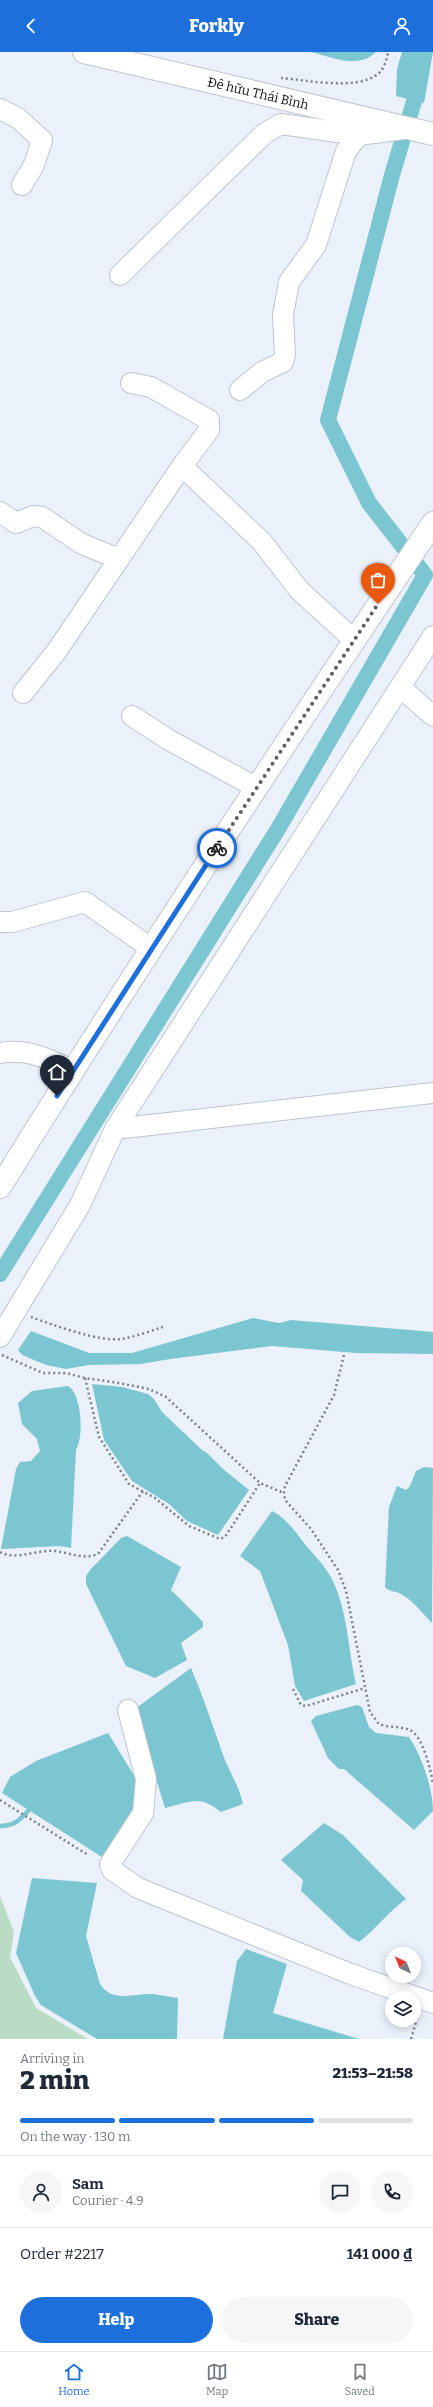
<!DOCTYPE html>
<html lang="en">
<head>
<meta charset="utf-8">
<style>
	body { margin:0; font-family:Bitter,serif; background:#f6f6f7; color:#1f2937; height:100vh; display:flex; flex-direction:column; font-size:15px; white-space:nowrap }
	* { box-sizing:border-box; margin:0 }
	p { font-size:13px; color:#747a83 }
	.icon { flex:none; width:22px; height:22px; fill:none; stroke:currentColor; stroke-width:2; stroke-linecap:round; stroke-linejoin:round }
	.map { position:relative; height:1987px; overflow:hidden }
	.details { display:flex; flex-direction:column; background:#fff; flex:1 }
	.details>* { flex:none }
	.needle { width:26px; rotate:317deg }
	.tools { position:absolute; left:385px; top:1895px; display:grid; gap:8px }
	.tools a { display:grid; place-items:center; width:36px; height:36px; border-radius:50%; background:#fff; box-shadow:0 2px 10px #0003; font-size:20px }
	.pin { position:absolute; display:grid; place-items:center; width:34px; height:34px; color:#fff; margin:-41px -17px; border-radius:50% 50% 50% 0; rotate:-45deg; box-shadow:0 0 4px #0007 }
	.pin .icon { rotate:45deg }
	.courier { position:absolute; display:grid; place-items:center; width:40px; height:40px; margin:-20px; border:3px solid #1d70db; border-radius:50%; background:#fff; color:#222; box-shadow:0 1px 5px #0007 }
	.summary em { font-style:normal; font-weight:800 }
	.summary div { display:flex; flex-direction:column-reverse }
	.summary { display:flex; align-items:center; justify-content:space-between; height:68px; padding:0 20px }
	h1 { font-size:26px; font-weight:800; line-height:30px }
	.bar { display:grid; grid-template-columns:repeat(4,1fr); gap:6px 4px; align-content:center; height:48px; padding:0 20px }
	.bar i { height:5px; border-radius:3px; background:#e0e1e3 }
	.bar .selected { background:#1d70db }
	.bar p { grid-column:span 4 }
	.line { display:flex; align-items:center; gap:10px; padding:0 20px; border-top:1px solid #e0e1e3 }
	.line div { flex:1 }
	.round { display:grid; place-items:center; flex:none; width:42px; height:42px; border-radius:21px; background:#f6f6f7 }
	.cta { display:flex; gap:8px; margin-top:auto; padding:8px 20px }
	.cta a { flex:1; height:46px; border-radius:24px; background:#1d70db; color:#fff; font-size:16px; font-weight:800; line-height:46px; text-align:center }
	.cta a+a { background:#f6f6f7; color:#1f2937 }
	header { display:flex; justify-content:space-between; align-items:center; height:52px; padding:0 20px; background:#1d70db; color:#fff; font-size:18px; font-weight:800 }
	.menu { display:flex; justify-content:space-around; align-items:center; height:56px; border-top:1px solid #e0e1e3; background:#fff; font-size:11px; color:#747a83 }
	.menu a { display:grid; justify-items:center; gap:2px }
	.menu .selected { color:#1d70db }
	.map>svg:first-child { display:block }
	.green { fill:#bbdcc4 }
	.water { fill:#7cc6d1 }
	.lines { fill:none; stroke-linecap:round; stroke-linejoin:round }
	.stream { stroke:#7cc6d1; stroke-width:4.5 }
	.canal { stroke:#7cc6d1; stroke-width:16 }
	.minor-casing { stroke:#bfc5ce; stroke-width:22 }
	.major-casing { stroke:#bfc5ce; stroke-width:24 }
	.path { stroke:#7c8087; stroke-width:2.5; stroke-dasharray:2 3; stroke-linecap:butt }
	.minor { stroke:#fff; stroke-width:20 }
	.major { stroke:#fff; stroke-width:22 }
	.done { stroke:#5c6066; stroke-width:4; stroke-dasharray:0 7.2 }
	.route { stroke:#1d70db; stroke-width:5 }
	.labels { text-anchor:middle; stroke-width:3.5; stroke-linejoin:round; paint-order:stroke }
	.street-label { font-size:13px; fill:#101216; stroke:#fefefe }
</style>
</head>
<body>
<header><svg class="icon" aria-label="back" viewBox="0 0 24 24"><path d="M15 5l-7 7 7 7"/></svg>Forkly<svg class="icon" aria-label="person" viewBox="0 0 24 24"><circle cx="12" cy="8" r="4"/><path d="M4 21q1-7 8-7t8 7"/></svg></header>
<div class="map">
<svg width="433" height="1987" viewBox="0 0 433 1987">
	<rect width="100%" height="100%" fill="#eaf1fa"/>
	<path class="green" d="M 0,1844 L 14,1880 L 10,1905 L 36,1956 L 88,1987 L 0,1987 Z"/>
	<g class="water">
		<path d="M 311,0 L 376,0 C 358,18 332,5 311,0 Z"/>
		<path d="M 402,0 L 433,0 L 424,51 L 396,44 L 397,17 Z"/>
		<path d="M 253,1266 L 279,1271 L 291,1268 L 433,1280 L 433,1302 L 356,1301 L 272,1294 L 170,1307 L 141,1312 L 89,1313 L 66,1317 L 46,1313 L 22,1303 L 18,1298 L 31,1279 L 89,1301 L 132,1301 Z"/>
		<path d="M 92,1332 L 122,1335 L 148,1342 L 154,1347 L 162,1360 L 202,1398 L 207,1401 L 223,1417 L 249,1438 L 218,1483 L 187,1469 L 169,1452 L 132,1429 L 104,1388 Z"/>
		<path d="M 68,1334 C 82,1342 84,1385 76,1398 L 71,1496 L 60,1494 L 1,1497 L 16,1417 L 20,1410 L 31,1409 L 40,1399 L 37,1387 L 22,1372 L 18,1351 L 32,1339 Z"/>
		<path d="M 424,1415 L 433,1416 L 432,1571 C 422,1561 412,1547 399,1541 C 394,1539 390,1540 385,1535 L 389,1455 L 397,1434 L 406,1438 L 410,1434 L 416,1419 Z"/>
		<path d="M 272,1459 C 286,1466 294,1478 304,1491 C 313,1502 325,1514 332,1527 C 348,1560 348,1597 356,1632 L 304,1649 L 295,1634 L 288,1593 L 260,1519 L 240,1504 Z"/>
		<path d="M 127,1484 L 181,1515 L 171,1538 L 203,1570 L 203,1575 L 181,1591 L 187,1608 L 155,1626 L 126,1614 L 86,1532 L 86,1524 L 90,1518 L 121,1486 Z"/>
		<path d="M 191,1616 C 203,1644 212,1672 222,1700 C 228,1718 239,1733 243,1752 L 221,1760 C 199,1742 191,1750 165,1756 L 157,1730 L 147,1714 L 132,1659 Z"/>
		<path d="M 357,1653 L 362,1655 L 369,1675 L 376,1681 L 409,1685 C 422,1704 433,1737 433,1759 L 414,1778 L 344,1717 L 339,1717 L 328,1706 L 311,1669 L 316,1664 Z"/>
		<path d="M 108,1681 L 138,1730 L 137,1757 L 105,1807 L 2,1741 L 10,1725 L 36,1709 Z"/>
		<path d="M 324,1771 L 343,1783 L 406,1847 C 388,1860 377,1876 359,1890 L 350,1885 L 301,1839 L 303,1828 L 281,1808 Z"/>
		<path d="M 32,1826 L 97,1831 L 86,1884 L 100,1932 C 113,1952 134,1941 153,1942 C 161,1943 170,1945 178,1946 L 177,1987 L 97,1987 L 41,1953 L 35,1944 L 16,1901 Z"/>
		<path d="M 246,1897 L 287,1912 L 273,1961 L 359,1987 L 223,1987 L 237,1909 Z"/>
	</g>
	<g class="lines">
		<path class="stream" d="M 0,1774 C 14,1774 19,1769 28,1759"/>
		<path class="canal" d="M 0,1222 L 278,777 L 425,523 L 369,451 L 328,368 L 392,123 L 418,36"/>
		<defs>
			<g id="minor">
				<path d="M 0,57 L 18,66 L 42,88 L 34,113 L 22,133"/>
				<path d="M 120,223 L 265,81 L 281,72 L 359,83 L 404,77"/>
				<path d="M 131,331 L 151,335 L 209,368 L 209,378 L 182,414 L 262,490 L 300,539 L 354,588"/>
				<path d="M 240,338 L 262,320 L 283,310 L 285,303 L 283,263 L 289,230 L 316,193 L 346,99 L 359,83"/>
				<path d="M 0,460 L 16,471 L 33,464 L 42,465 L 82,492 L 119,507"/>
				<path d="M 401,636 L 433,664"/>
				<path d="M 23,641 L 56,600 L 182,414"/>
				<path d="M 132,664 L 169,688 L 257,736"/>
				<path d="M 0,870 L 12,870 L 85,850 L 152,897"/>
				<path d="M 0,1001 C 29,996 47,1007 73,1018"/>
				<path d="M 115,1077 L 433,1041"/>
				<path d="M 0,1285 L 80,1153 L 115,1077 L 433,584"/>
				<path d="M 128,1658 L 146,1727 L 143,1761 L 110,1812 L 112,1818 L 138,1836 L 348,1921 L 433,1951"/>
			</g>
			<g id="major">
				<path id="s1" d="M 84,0 L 433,82"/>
				<path d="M 0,1135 C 139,911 286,690 433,471"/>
			</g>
		</defs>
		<use href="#minor" class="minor-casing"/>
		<use href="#major" class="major-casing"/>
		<g class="path">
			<path d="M 281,26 C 307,28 356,39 378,22 C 384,17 387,7 388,0"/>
			<path d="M 31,1265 C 54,1273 98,1290 121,1287 C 135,1285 150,1279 163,1275"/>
			<path d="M 2,1303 L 43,1321 L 66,1321 L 85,1326 L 119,1331 L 149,1337 L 166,1345 L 260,1431 L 284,1441"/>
			<path d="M 344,1303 L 334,1343 L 285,1434 L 284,1441 L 285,1448 L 311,1477 L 338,1518 L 346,1539 L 370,1660 L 379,1672 C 389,1676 401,1674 410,1678 C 423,1684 431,1719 433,1732"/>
			<path d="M 85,1326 L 99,1385 L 129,1432 L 155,1446 L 189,1474 L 220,1487 L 225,1485 L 260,1431"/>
			<path d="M 0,1500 C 17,1509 37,1497 55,1499 C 71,1501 83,1508 98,1502 L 143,1439"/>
			<path d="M 293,1637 L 301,1653 L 306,1654 L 365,1636"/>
			<path d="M 0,1748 L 88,1803"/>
			<path d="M 411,1987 L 418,1963"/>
		</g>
		<use href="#minor" class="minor"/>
		<use href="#major" class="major"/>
	</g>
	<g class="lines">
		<path class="done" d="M 217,796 L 378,552"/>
		<path class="route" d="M 57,1044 L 217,796"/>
	</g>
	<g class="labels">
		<g class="street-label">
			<text dy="5" stroke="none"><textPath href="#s1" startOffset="179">Đê hữu Thái Bình</textPath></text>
		</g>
	</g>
</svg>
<div class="tools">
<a><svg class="needle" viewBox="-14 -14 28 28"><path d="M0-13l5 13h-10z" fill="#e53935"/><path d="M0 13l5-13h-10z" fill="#747a83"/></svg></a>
<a><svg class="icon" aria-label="layers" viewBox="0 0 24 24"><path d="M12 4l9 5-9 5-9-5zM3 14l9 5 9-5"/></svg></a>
</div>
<div class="pin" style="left:378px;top:552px;background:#ea580c"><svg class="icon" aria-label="bag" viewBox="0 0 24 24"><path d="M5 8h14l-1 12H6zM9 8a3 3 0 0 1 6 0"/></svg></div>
<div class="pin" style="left:57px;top:1044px;background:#1f2937"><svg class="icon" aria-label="home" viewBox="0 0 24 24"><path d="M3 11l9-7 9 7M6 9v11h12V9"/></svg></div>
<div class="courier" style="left:217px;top:796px"><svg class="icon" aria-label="bike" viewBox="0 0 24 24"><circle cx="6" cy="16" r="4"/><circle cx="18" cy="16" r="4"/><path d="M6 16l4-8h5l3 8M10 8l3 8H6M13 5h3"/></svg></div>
</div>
<section class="details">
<div class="summary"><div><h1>2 min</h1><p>Arriving in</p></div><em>21:53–21:58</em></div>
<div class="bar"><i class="selected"></i><i class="selected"></i><i class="selected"></i><i></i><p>On the way · 130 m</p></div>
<div class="line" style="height:72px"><a class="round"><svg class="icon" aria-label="person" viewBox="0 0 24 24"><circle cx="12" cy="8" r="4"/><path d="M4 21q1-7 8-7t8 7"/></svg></a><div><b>Sam</b><p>Courier · 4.9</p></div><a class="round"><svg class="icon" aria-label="chat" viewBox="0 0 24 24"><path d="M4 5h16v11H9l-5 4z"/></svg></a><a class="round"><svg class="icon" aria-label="phone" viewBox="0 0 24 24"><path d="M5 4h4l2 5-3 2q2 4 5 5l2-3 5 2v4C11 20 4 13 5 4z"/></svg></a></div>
<div class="line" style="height:52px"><div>Order #2217</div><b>141 000 ₫</b></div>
<div class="cta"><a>Help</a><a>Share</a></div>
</section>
<nav class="menu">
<a class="selected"><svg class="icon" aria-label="home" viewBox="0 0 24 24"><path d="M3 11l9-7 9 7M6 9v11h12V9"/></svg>Home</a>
<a><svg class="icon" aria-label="map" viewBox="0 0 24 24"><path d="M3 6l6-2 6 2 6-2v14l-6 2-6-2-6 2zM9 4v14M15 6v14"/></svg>Map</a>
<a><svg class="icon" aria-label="saved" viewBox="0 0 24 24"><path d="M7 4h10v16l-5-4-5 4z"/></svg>Saved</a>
</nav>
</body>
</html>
